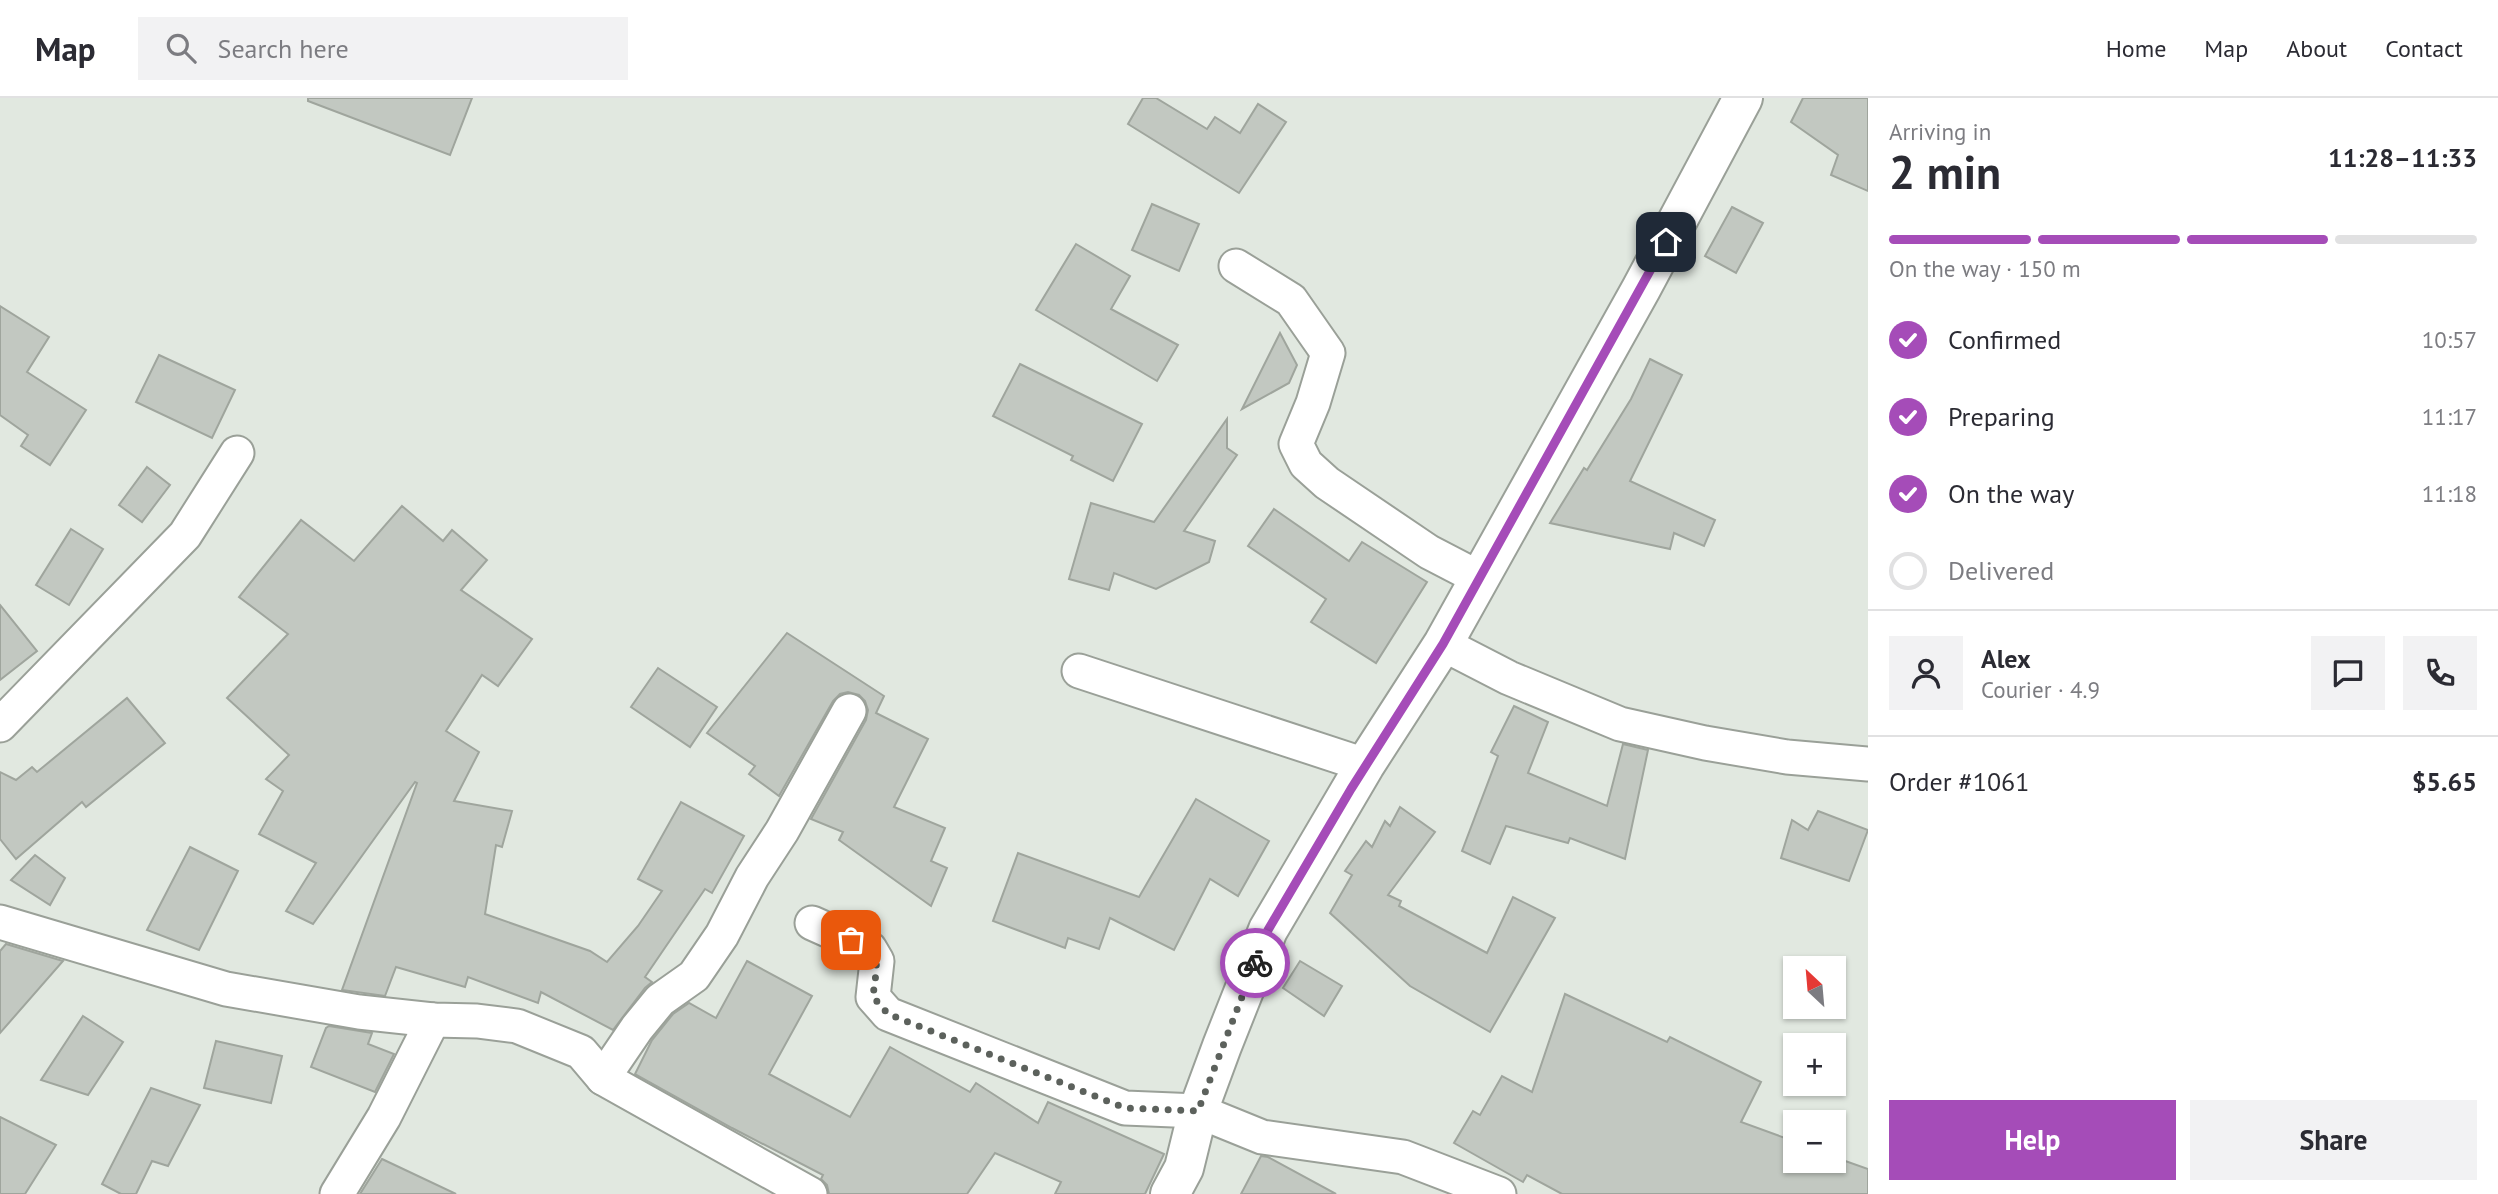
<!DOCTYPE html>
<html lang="en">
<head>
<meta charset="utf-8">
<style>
	body { margin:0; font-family:"PT Sans",sans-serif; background:#f2f2f3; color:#2b2b33; height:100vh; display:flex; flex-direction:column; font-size:26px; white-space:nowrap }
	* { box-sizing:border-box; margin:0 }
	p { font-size:23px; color:#7c7c81 }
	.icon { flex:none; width:38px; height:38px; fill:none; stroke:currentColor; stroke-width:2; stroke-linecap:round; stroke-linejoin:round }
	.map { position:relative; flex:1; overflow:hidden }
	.side { display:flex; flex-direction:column; background:#fff; width:630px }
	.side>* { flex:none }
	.needle { width:46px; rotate:334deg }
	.tools { position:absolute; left:1783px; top:858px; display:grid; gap:14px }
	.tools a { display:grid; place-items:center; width:63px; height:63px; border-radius:0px; background:#fff; box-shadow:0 2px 5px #0004; font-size:35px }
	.pin { position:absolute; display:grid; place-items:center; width:60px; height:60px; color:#fff; margin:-30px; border-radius:14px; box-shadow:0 4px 10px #0006 }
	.courier { position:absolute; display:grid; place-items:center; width:70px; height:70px; margin:-35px; border:5px solid #a54cb8; border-radius:50%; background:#fff; color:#222; box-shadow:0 2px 9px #0007 }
	.head em { font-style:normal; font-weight:600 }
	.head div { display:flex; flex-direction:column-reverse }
	.head { display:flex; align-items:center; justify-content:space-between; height:119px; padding:0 21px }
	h1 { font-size:46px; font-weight:600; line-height:52px }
	.bar { display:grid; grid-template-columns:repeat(4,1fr); gap:10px 7px; align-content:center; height:84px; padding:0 21px }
	.bar i { height:9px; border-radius:5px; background:#e1e1e2 }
	.bar .on { background:#a54cb8 }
	.bar p { grid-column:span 4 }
	.line { display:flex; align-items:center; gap:18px; padding:0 21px; border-top:2px solid #e1e1e2 }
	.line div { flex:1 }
	.round { display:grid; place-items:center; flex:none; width:74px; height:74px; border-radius:0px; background:#f2f2f3 }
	ol { padding:0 21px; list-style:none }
	li { display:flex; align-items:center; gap:21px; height:77px }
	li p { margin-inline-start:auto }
	li .icon { padding:7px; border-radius:50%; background:#a54cb8; color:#fff; stroke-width:4 }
	li:last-child { color:#7c7c81 }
	li i { width:38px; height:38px; border:4px solid #e1e1e2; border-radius:50% }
	.action { display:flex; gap:14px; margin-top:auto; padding:14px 21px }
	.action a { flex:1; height:80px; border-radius:0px; background:#a54cb8; color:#fff; font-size:28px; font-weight:600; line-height:80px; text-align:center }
	.action a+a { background:#f2f2f3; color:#2b2b33 }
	header { display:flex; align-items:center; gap:42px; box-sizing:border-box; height:98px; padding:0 35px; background:#fff; border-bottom:2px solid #e1e1e2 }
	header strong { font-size:33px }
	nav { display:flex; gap:38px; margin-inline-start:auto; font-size:24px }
	.search { width:490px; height:63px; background:#f2f2f3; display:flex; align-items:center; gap:18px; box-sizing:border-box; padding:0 24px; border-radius:0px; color:#7c7c81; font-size:26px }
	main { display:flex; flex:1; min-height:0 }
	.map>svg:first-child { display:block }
	.building { fill:#c2c8c1; stroke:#9fa59d; stroke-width:2 }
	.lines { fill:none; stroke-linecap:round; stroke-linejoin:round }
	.minor-casing { stroke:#9aa098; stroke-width:37 }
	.tertiary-casing { stroke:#9aa098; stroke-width:42 }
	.minor { stroke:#fff; stroke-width:33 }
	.tertiary { stroke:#fff; stroke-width:38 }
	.done { stroke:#5c615c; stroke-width:7; stroke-dasharray:0 12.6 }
	.route { stroke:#a54cb8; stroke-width:9 }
</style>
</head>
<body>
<header>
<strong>Map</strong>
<div class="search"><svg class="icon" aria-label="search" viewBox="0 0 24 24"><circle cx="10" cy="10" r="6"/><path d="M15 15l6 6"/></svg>Search here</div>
<nav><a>Home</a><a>Map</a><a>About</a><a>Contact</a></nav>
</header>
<main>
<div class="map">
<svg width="1868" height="1096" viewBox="0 0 1868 1096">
	<rect width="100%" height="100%" fill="#e1e8e0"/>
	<g class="building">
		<path d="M 308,0 L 472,0 L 450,57 L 308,3 Z"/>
		<path d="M 1143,0 L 1156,0 L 1207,31 L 1215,19 L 1240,35 L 1258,6 L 1286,24 L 1239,95 L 1128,26 Z"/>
		<path d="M 1803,0 L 1868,0 L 1868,93 L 1831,77 L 1838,57 L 1791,24 Z"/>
		<path d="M 1152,106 L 1199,126 L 1179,173 L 1132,152 Z"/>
		<path d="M 1732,109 L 1763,125 L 1736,175 L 1705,158 Z"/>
		<path d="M 1076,146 L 1130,178 L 1111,211 L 1178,247 L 1157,283 L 1036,212 Z"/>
		<path d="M 0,208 L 49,239 L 27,274 L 86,312 L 50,367 L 21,348 L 28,337 L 0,317 Z"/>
		<path d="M 1280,235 L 1297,267 L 1289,285 L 1242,311 Z"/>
		<path d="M 159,257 L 235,292 L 212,340 L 136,304 Z"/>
		<path d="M 1650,261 L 1682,277 L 1630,383 L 1715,422 L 1704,448 L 1674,435 L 1670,451 L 1550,425 L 1584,370 L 1587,372 L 1631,301 Z"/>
		<path d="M 1020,266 L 1142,326 L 1113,383 L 1071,362 L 1073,358 L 993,318 Z"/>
		<path d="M 1227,321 L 1227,350 L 1237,357 L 1184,433 L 1215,443 L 1209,464 L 1156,491 L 1114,475 L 1109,492 L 1069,481 L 1091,405 L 1154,424 Z"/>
		<path d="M 147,369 L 170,387 L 142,424 L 119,407 Z"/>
		<path d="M 402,408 L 443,443 L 452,432 L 487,462 L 461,492 L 532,541 L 498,588 L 482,577 L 446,633 L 479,654 L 454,703 L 512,713 L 502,749 L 496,747 L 485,816 L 590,853 L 607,864 L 638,828 L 662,793 L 638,781 L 681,704 L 744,738 L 712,795 L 705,791 L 645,879 L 652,884 L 645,890 L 613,932 L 541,894 L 538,905 L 468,879 L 465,889 L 396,869 L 385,898 L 342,892 L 417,685 L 415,684 L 313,826 L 286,813 L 316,765 L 259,736 L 283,693 L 266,681 L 289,657 L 227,600 L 288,536 L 239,499 L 301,422 L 354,463 Z"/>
		<path d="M 1274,411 L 1349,463 L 1362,444 L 1427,484 L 1376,565 L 1311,524 L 1326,501 L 1248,448 Z"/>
		<path d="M 71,431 L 103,451 L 69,507 L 36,487 Z"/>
		<path d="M 0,507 L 37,553 L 0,582 Z"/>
		<path d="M 787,535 L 884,598 L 876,615 L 928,641 L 894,709 L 945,730 L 931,763 L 947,770 L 931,808 L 839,742 L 843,734 L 811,721 L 866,622 L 868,612 L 865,603 L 859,597 L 848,594 L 840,596 L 833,603 L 779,698 L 749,676 L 755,668 L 707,635 Z"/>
		<path d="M 658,570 L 717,609 L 690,649 L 631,609 Z"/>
		<path d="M 127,600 L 165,645 L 86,709 L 82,704 L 16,761 L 0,741 L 0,674 L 16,682 L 32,669 L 37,674 Z"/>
		<path d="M 1514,608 L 1548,624 L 1528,675 L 1607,708 L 1623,646 L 1648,652 L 1625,761 L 1570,740 L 1568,745 L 1506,728 L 1490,766 L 1462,753 L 1498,658 L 1491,654 Z"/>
		<path d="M 1196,701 L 1269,743 L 1238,798 L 1210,781 L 1174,852 L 1110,820 L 1099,851 L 1068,840 L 1065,850 L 993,823 L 1018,755 L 1139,799 Z"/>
		<path d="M 1400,709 L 1435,734 L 1388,797 L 1401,803 L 1399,808 L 1487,855 L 1513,799 L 1555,820 L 1490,934 L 1410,888 L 1330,815 L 1352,777 L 1345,773 L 1366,743 L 1372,749 L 1385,723 L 1390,728 Z"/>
		<path d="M 1818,713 L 1868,732 L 1849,783 L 1781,760 L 1792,722 L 1808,732 Z"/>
		<path d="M 190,749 L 238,773 L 199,852 L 147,832 Z"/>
		<path d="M 35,757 L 65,780 L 50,807 L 11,782 Z"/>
		<path d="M 6,846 L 63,863 L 0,935 L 0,853 Z"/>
		<path d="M 747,863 L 812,898 L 769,976 L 850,1019 L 890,949 L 970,994 L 976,985 L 1038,1025 L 1048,1004 L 1164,1056 L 1145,1096 L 1055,1096 L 1061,1084 L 995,1055 L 967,1096 L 829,1096 L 827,1087 L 821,1081 L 823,1077 L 732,1030 L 635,976 L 652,942 L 673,916 L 689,905 L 716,920 Z"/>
		<path d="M 1300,863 L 1342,888 L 1324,918 L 1283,890 Z"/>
		<path d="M 1565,896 L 1667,944 L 1670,939 L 1761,984 L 1741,1024 L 1796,1044 L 1796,1062 L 1834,1062 L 1834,1059 L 1868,1071 L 1868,1096 L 1562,1096 L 1527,1077 L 1523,1084 L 1454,1045 L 1473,1013 L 1480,1017 L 1502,978 L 1532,994 Z"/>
		<path d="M 83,918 L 123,944 L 88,997 L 41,982 Z"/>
		<path d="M 329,928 L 372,935 L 368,946 L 394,956 L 375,994 L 311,969 L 326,930 Z"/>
		<path d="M 216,943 L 282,958 L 271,1005 L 204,990 Z"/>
		<path d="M 151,990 L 200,1007 L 168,1068 L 152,1063 L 136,1096 L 121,1096 L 102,1086 Z"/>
		<path d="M 0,1019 L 56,1047 L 25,1096 L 0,1096 Z"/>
		<path d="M 1261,1058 L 1268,1059 L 1336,1096 L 1241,1096 Z"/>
		<path d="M 382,1061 L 456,1096 L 360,1096 Z"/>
	</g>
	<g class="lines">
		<defs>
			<g id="minor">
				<path d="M 1236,168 L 1291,202 L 1328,255 L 1313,305 L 1296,346 L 1306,366 L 1327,385 L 1429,454 L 1479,480"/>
				<path d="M 1443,546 L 1509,580 L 1620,626 L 1705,645 L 1787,659 L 1868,666"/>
				<path d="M 1079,573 L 1365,667"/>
				<path d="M 0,627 L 185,437 L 237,355"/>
				<path d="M 0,824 L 226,891 L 359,914 L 433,922 L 477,923 L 517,928 L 581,954 L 603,980 L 810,1096"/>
				<path d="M 812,825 L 870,851 L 877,863 L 873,899 L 888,916 L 1125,1010 L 1198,1013 L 1262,1039 L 1403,1059 L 1499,1096"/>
				<path d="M 603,980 L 637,930 L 660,902 L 694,878 L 722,837 L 752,779 L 782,733 L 849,613"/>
				<path d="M 337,1096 L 384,1019 L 433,922"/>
			</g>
			<path id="tertiary" d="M 1170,1096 L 1184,1070 L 1198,1013 L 1222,948 L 1268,832 L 1365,667 L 1443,546 L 1641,191 L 1743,0"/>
		</defs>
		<use href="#minor" class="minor-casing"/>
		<use href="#tertiary" class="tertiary-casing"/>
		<use href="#minor" class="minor"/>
		<use href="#tertiary" class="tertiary"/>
	</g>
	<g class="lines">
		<path class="done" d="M 851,842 C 885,857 876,866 873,899 L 888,916 L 1125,1010 L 1198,1013 L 1255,865"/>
		<path class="route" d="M 1255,865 L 1268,832 L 1351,691 L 1443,546 L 1666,144"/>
	</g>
</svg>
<div class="tools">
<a><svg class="needle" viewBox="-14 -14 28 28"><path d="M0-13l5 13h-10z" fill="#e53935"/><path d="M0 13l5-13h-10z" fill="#7c7c81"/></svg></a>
<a>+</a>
<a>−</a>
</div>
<div class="pin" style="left:851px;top:842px;background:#ea580c"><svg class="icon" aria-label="bag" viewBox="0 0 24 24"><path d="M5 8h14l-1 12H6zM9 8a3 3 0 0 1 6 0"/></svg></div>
<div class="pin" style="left:1666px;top:144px;background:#1f2937"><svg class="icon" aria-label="home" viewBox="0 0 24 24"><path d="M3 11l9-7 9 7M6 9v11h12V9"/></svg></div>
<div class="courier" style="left:1255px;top:865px"><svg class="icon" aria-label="bike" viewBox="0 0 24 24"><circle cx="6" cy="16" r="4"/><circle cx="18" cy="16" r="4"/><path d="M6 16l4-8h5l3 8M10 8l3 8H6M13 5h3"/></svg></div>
</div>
<section class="side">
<div class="head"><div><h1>2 min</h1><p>Arriving in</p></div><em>11:28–11:33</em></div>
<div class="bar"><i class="on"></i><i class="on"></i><i class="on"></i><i></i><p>On the way · 150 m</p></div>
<ol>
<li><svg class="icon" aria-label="check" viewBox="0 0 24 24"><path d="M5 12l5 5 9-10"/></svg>Confirmed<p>10:57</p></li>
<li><svg class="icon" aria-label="check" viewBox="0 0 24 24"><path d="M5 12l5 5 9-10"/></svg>Preparing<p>11:17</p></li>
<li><svg class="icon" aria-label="check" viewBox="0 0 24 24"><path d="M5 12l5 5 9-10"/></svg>On the way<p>11:18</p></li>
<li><i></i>Delivered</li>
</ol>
<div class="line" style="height:126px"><a class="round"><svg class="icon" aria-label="person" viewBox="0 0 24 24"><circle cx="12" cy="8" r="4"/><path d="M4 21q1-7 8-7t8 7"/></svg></a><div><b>Alex</b><p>Courier · 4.9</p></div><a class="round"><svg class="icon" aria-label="chat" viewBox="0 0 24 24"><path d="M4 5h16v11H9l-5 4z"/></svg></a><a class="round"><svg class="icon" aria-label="phone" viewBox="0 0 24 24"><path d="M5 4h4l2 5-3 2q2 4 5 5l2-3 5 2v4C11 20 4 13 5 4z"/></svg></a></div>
<div class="line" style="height:91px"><div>Order #1061</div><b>$5.65</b></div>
<div class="action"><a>Help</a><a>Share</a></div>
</section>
</main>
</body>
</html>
